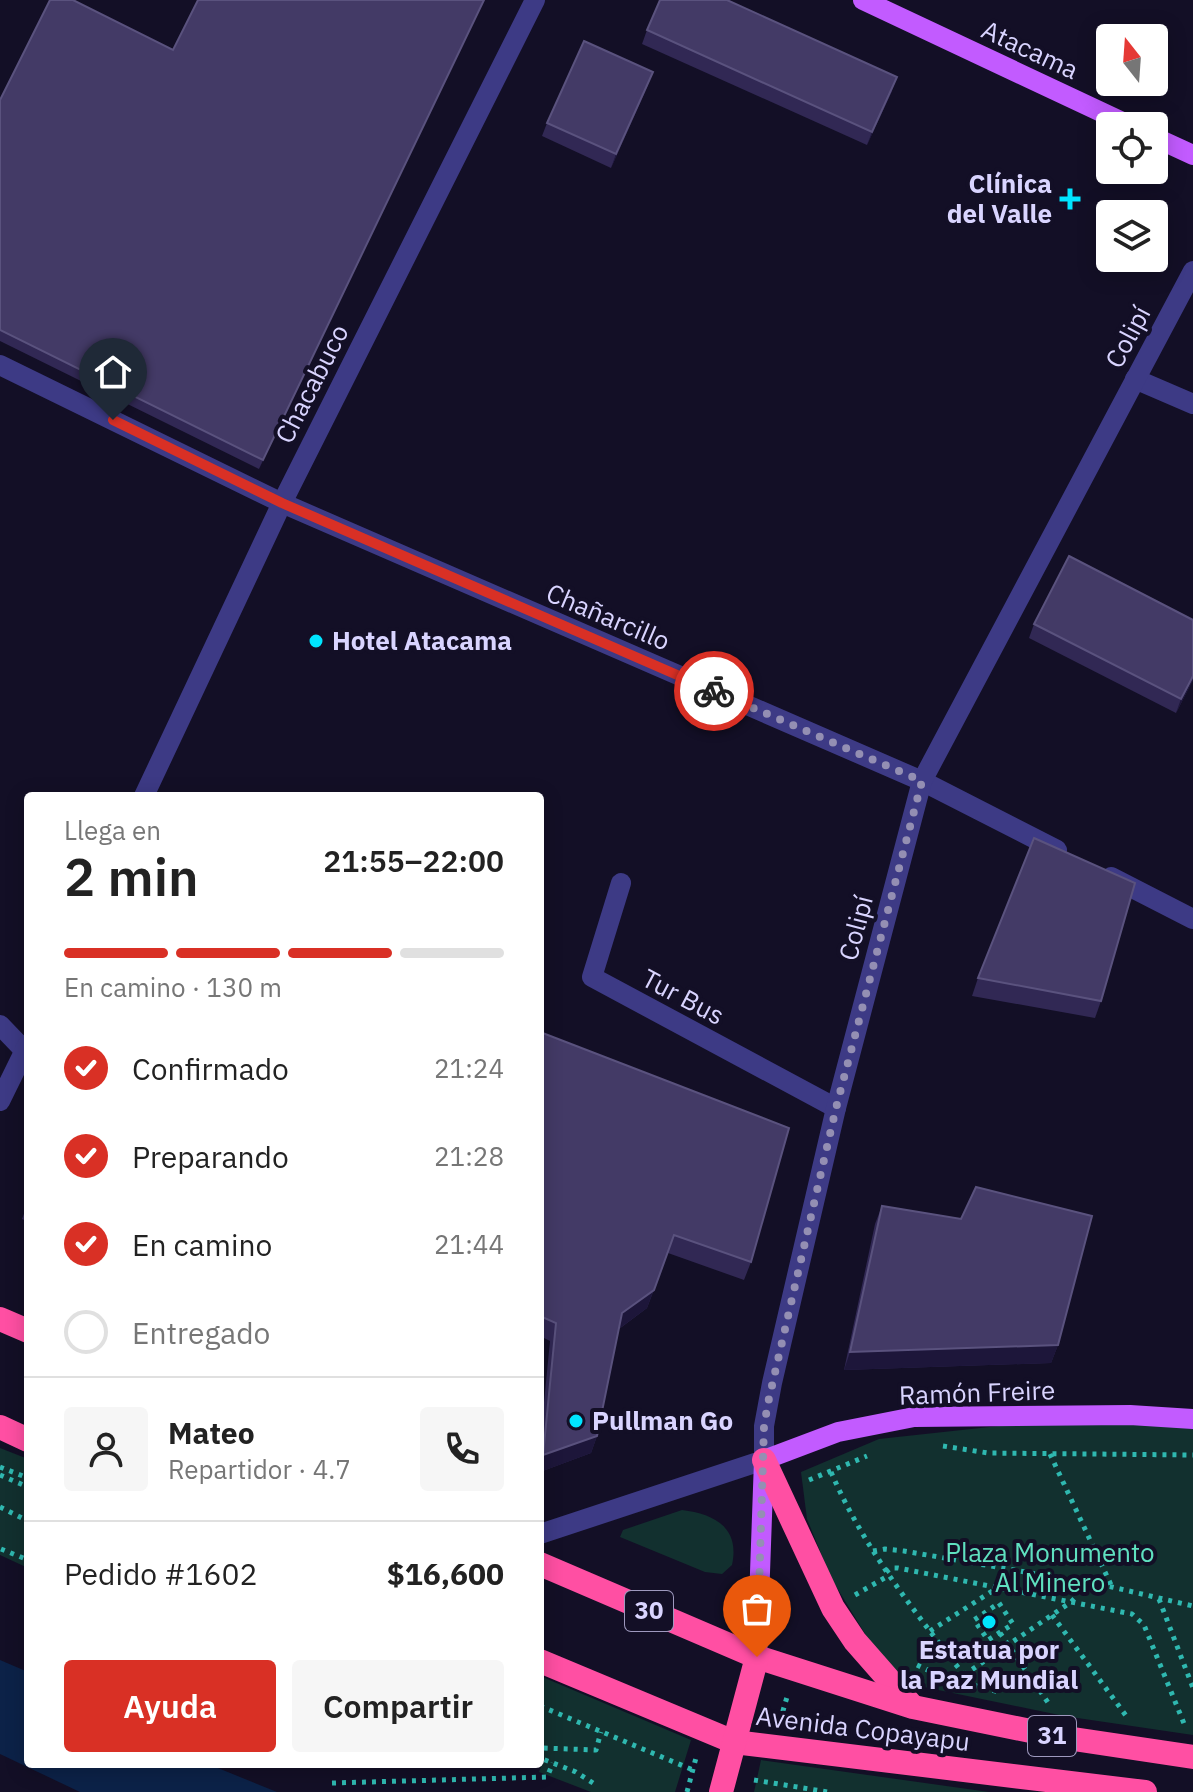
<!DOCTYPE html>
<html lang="es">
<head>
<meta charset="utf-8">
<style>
	body { margin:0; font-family:"IBM Plex Sans",sans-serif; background:#f6f6f6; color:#222; height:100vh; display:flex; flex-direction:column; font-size:30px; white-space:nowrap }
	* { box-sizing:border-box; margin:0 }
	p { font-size:26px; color:#767676 }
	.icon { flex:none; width:44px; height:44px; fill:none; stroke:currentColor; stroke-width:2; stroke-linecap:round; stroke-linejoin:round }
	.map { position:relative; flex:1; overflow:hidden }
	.side { position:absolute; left:24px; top:792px; width:520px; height:976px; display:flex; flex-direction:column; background:#fff; border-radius:8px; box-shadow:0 4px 20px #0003 }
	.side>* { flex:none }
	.needle { width:52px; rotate:343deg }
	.buttons { position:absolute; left:1096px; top:24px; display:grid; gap:16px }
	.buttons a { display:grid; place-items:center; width:72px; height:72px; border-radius:8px; background:#fff; box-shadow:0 4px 20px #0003; font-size:40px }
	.pin { position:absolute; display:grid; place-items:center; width:68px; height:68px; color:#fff; margin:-82px -34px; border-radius:50% 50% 50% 0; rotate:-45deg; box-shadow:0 0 8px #0007 }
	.pin .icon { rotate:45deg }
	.courier { position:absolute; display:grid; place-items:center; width:80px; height:80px; margin:-40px; border:6px solid #d93025; border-radius:50%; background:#fff; color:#222; box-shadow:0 2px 10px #0007 }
	.overview em { font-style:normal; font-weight:600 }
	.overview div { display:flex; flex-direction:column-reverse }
	.overview { display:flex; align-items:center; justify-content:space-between; height:136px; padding:0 40px }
	h1 { font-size:52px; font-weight:600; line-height:60px }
	.bar { display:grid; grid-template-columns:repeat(4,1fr); gap:12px 8px; align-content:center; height:96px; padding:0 40px }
	.bar i { height:10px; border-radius:6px; background:#e0e0e0 }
	.bar .selected { background:#d93025 }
	.bar p { grid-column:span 4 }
	.line { display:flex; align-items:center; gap:20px; padding:0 40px; border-top:2px solid #e0e0e0 }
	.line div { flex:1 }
	.round { display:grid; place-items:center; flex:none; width:84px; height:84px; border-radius:8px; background:#f6f6f6 }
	ol { padding:0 40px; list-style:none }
	li { display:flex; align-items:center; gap:24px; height:88px }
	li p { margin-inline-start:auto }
	li .icon { padding:8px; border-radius:50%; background:#d93025; color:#fff; stroke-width:4 }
	li:last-child { color:#767676 }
	li i { width:44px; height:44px; border:4px solid #e0e0e0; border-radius:50% }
	.action { display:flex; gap:16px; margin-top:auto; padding:16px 40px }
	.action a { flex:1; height:92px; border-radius:8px; background:#d93025; color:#fff; font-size:32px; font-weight:600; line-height:92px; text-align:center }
	.action a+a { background:#f6f6f6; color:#222 }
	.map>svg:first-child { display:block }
	.green { fill:#12302f }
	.water { fill:#0c2248 }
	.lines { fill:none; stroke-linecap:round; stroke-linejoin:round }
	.path { stroke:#2fb8b0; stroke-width:5; stroke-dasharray:4 6; stroke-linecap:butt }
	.minor { stroke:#3d3a85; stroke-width:20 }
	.major { stroke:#c25bff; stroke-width:20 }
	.highway { stroke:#ff4fa3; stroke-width:24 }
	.wall { fill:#312854 }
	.shaded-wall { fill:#1d163a }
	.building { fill:#433a66; stroke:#5a527e; stroke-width:2 }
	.done { stroke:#948fb3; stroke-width:8; stroke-dasharray:0 14.4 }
	.route { stroke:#d93025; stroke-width:10 }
	.poi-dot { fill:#00e5ff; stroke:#130f26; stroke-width:3 }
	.labels { text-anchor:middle; stroke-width:8; stroke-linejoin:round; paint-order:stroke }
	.shield { fill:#130f26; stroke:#9e99be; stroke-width:2 }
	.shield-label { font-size:24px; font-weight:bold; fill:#d9d4ff }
	.street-label { font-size:26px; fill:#d9d4ff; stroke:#130f26 }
	.poi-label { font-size:26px; font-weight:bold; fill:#d9d4ff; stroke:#130f26; text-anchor:start }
	.park-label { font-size:26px; fill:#5fe0c0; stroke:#130f26 }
</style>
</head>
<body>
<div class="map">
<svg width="1193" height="1792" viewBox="0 0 1193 1792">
	<rect width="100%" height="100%" fill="#130f26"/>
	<g class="green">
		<path d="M 1193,1423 L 1193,1735 L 1064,1716 L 919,1686 L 902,1678 L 867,1637 L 831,1578 L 807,1519 L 801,1472 L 879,1439 L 1008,1425 Z"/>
		<path d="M 0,1448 L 28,1459 L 28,1568 L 0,1555 Z"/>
		<path d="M 682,1510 C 715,1514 740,1528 732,1565 L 722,1574 L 705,1572 L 620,1537 L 623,1530 Z"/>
		<path d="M 540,1676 L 691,1740 L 675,1792 L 591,1792 L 539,1772 L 541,1767 L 532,1764 L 540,1764 Z"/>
		<path d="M 761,1760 L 989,1792 L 754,1792 Z"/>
	</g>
	<path class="water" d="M 0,1660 L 28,1672 L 28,1764 L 208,1764 L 277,1792 L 80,1792 L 0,1754 Z"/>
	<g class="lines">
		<g class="path">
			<path d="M 943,1446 L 988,1453 L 1193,1455"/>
			<path d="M 1050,1454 L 1112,1587"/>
			<path d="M 0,1467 L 28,1478"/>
			<path d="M 831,1472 C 865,1551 918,1616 971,1684"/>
			<path d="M 0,1475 L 28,1487"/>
			<path d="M 809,1480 L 867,1456"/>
			<path d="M 0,1507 L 28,1521"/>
			<path d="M 1,1549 L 28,1560"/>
			<path d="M 873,1551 L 885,1549 L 904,1551 L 1112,1587 L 1193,1606"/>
			<path d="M 886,1572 L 891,1568 L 898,1568 L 1132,1614 L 1144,1625 L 1185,1726"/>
			<path d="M 855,1595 L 888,1576"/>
			<path d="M 1159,1599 L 1193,1688"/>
			<path d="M 999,1603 L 1013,1624 L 988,1640 L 974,1620 Z"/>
			<path d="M 1052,1615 L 1127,1717"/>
			<path d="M 930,1631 L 997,1588"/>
			<path d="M 1000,1633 L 1049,1704"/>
			<path d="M 917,1665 L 942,1677 L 999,1692"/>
			<path d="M 964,1675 L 1071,1602 L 1076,1597 L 1080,1581"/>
			<path d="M 540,1706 L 693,1770"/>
			<path d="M 780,1721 L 787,1697"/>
			<path d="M 754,1780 L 828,1792"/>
			<path d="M 332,1783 L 547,1777 L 553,1763"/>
			<path d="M 593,1783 L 576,1772 L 540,1758 L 543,1748 L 596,1750 L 601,1732"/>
			<path d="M 687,1792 L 697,1754"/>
		</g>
		<g class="minor">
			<path d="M 0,365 L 282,503 L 922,781 L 1057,850"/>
			<path d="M 1135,379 L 1193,404"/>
			<path d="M 144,796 L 282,503 L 535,0"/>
			<path d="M 1111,877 L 1193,919"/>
			<path d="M 621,883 L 592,977 L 836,1108"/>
			<path d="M 0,1025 L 25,1051"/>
			<path d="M 0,1101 L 28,1044"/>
			<path d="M 540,1534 L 764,1460 L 764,1426 L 772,1383 L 836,1108 L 922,781 L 1193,271"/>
		</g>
		<g class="major">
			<path d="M 863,0 L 1131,126"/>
			<path d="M 1154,137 L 1193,155"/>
			<path d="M 757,1657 L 764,1460 L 838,1432 L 914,1417 L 1130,1415 L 1193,1419"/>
		</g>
		<g class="highway">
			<path d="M 0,1319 L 28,1331"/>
			<path d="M 0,1427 L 28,1440"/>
			<path d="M 764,1460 L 833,1608 L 855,1641 L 912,1706"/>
			<path d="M 540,1564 L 757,1657 L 913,1707 L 1060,1737 L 1193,1757"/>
			<path d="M 540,1661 L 734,1742 L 1145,1792"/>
			<path d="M 721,1792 L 757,1657"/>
		</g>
	</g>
	<g class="wall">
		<path d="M 198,0 L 484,0 L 259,469 L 0,341 L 0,100 L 173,50 Z"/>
		<path d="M 647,30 L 892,91 L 867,145 L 642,44 Z"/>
		<path d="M 648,85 L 611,168 L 542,136 L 547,123 Z"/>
		<path d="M 1193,620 L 1193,680 L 1176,713 L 1029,638 L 1034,624 Z"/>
		<path d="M 978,978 L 1101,1001 L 1095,1018 L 972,996 Z"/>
		<path d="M 540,1032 L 751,1262 L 744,1280 L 668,1253 L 647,1308 L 619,1329 L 597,1436 L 591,1453 L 540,1472 L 540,1443 L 550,1341 L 540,1336 Z"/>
		<path d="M 28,1203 L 28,1222 L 22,1219 Z"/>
		<path d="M 882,1206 L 1058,1345 L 1051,1363 L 844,1370 L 875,1224 Z"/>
	</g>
	<g class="shaded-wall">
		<path d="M 484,0 L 259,469 L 263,460 Z"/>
		<path d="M 653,72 L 648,85 L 611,168 L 616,154 Z"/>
		<path d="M 897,77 L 892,91 L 867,145 L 872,132 Z"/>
		<path d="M 1193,676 L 1193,680 L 1176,713 L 1181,699 Z"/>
		<path d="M 674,1235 L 647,1308 L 616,1331 L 622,1313 Z"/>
		<path d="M 1058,1345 L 1051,1363 L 844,1370 L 850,1352 Z"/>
		<path d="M 597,1436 L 591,1453 L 540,1472 L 540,1465 L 543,1455 Z"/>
	</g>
	<g class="building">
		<path d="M 50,0 L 73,0 L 173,50 L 198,0 L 484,0 L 263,460 L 0,330 L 0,100 Z"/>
		<path d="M 660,0 L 727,0 L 897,77 L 872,132 L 647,30 Z"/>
		<path d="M 584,41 L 653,72 L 616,154 L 547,123 Z"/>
		<path d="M 1069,556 L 1193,620 L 1193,676 L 1181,699 L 1034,624 Z"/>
		<path d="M 1034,838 L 1135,883 L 1101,1001 L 978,978 Z"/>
		<path d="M 540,1032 L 789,1128 L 751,1262 L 674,1235 L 654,1290 L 622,1313 L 597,1436 L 543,1455 L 556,1323 L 540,1316 Z"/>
		<path d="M 976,1187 L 1092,1216 L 1058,1345 L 850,1352 L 882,1206 L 961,1219 Z"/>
	</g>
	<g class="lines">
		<path class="done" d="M 714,691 L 922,781 L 836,1108 L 768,1403 L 764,1426 L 757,1657"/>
		<path class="route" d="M 113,420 L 282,503 L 714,691"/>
	</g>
	<g class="poi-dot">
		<path d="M1066 187h8v8h8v8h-8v8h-8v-8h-8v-8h8z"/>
		<circle cx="316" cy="641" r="8"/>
		<circle cx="576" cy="1421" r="8"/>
		<circle cx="989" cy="1622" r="8"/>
	</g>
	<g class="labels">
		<g class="shield">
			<rect x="625" y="1591" width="48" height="40" rx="6"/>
			<rect x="1028" y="1716" width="48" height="40" rx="6"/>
		</g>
		<g class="shield-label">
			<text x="649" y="1619">30</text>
			<text x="1052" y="1744">31</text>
		</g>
		<g class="street-label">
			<text transform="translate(1030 50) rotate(25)" y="9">Atacama</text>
			<text transform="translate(1128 337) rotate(-62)" y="9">Colipí</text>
			<text transform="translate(312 384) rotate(-63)" y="9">Chacabuco</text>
			<text transform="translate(608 617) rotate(23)" y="9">Chañarcillo</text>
			<text transform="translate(856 928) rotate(-75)" y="9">Colipí</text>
			<text transform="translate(683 997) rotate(28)" y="9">Tur Bus</text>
			<text transform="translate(977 1393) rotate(-2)" y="9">Ramón Freire</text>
			<text transform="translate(863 1729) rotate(7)" y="9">Avenida Copayapu</text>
		</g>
		<g class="poi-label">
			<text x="1052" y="193" text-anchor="end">Clínica<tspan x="1052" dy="30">del Valle</tspan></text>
			<text x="332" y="650">Hotel Atacama</text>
			<text x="592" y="1430">Pullman Go</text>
			<text x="989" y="1659" text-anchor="middle">Estatua por<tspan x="989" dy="30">la Paz Mundial</tspan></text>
		</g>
		<g class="park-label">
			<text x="1050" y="1562">Plaza Monumento<tspan x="1050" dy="30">Al Minero</tspan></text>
		</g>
	</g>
</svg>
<div class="buttons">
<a><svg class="needle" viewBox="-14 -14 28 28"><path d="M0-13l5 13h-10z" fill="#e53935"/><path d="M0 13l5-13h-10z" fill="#767676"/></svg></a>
<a><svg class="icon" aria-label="locate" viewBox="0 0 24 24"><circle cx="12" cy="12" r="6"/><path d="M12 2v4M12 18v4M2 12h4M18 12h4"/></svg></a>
<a><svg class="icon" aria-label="layers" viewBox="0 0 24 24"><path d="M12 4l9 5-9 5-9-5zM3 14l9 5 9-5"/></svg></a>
</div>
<div class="pin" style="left:757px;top:1657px;background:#ea580c"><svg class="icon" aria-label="bag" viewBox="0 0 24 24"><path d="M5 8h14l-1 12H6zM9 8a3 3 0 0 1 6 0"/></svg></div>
<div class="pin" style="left:113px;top:420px;background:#1f2937"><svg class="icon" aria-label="home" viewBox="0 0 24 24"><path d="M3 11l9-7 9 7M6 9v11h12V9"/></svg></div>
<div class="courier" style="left:714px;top:691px"><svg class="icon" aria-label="bike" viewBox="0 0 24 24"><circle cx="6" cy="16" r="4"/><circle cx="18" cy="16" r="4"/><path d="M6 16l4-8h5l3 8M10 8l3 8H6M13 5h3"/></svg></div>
<section class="side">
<div class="overview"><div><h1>2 min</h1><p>Llega en</p></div><em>21:55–22:00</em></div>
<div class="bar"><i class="selected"></i><i class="selected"></i><i class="selected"></i><i></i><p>En camino · 130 m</p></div>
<ol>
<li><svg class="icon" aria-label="check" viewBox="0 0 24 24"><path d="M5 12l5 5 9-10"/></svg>Confirmado<p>21:24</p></li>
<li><svg class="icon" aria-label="check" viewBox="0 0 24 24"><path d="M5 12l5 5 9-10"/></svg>Preparando<p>21:28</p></li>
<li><svg class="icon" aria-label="check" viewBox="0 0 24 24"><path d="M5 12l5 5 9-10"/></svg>En camino<p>21:44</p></li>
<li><i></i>Entregado</li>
</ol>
<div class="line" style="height:144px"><a class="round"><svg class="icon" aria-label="person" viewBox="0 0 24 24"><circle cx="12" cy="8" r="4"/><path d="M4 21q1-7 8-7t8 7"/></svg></a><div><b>Mateo</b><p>Repartidor · 4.7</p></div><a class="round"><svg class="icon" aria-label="phone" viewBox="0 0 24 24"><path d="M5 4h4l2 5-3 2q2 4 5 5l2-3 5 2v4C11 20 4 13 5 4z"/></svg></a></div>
<div class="line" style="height:104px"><div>Pedido #1602</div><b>$16,600</b></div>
<div class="action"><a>Ayuda</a><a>Compartir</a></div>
</section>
</div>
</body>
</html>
